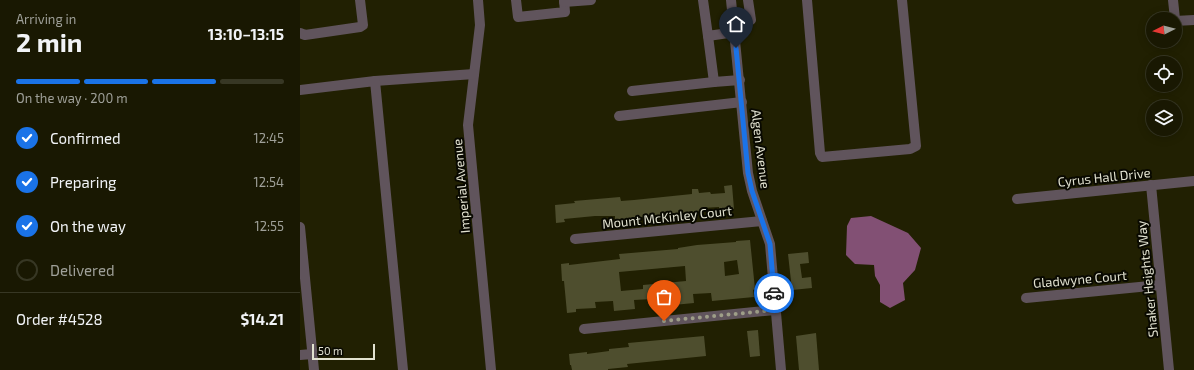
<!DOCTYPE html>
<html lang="en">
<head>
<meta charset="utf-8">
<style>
	body { margin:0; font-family:"Exo 2",sans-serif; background:#22210c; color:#f1f3f6; height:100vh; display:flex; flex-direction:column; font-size:15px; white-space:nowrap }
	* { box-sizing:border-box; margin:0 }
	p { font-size:13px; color:#9fa099 }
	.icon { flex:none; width:22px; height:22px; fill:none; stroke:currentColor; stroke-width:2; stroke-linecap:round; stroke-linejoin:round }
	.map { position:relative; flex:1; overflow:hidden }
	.details { display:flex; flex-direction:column; background:#191802; width:300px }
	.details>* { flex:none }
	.needle { width:26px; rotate:264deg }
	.tools { position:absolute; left:846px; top:12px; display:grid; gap:8px }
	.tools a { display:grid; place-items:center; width:36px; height:36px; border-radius:50%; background:#191802; box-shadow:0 2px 10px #0003,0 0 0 1px #373724; font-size:20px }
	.scale { position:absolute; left:12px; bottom:10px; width:63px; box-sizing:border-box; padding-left:4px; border:2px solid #e2e2d0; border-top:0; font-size:11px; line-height:14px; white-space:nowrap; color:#e2e2d0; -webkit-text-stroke:3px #090901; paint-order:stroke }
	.pin { position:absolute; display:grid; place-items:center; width:34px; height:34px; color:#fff; margin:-41px -17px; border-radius:50% 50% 50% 0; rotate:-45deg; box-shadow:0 0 4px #0007 }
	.pin .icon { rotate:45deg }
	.courier { position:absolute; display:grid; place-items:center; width:40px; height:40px; margin:-20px; border:3px solid #1a73e8; border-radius:50%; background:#fff; color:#222; box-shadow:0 1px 5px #0007 }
	.overview em { font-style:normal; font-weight:700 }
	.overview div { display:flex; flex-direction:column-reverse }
	.overview { display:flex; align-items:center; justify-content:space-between; height:68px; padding:0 16px }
	h1 { font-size:26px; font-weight:700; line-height:30px }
	.bar { display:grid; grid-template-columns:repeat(4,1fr); gap:6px 4px; align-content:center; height:48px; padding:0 16px }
	.bar i { height:5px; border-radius:3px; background:#373724 }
	.bar .active { background:#1a73e8 }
	.bar p { grid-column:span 4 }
	.line { display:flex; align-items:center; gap:10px; padding:0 16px; border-top:1px solid #373724 }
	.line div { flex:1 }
	ol { padding:0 16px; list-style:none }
	li { display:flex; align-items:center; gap:12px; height:44px }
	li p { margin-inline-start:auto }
	li .icon { padding:4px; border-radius:50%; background:#1a73e8; color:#fff; stroke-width:4 }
	li:last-child { color:#9fa099 }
	li i { width:22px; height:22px; border:2px solid #373724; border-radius:50% }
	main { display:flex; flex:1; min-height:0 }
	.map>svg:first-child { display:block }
	.water { fill:#825074 }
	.building { fill:#4e4e2e; fill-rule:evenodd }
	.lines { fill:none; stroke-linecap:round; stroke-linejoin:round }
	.minor { stroke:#60545c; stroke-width:10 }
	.done { stroke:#9e9e88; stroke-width:4; stroke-dasharray:0 7.2 }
	.route { stroke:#1a73e8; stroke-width:5 }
	.labels { text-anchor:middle; stroke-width:4; stroke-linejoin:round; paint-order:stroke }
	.street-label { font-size:13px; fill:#e2e2d0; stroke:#090901 }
</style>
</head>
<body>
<main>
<section class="details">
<div class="overview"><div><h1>2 min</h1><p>Arriving in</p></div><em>13:10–13:15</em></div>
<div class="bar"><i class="active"></i><i class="active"></i><i class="active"></i><i></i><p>On the way · 200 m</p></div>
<ol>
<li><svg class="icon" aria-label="check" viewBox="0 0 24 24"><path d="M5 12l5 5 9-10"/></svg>Confirmed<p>12:45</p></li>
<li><svg class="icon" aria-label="check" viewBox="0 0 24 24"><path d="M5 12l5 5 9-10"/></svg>Preparing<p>12:54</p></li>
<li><svg class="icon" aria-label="check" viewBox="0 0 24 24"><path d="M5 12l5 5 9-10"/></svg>On the way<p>12:55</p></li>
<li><i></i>Delivered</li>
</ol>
<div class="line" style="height:52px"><div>Order #4528</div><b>$14.21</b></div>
</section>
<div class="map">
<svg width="894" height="370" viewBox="0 0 894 370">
	<rect width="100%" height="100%" fill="#212002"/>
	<path class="water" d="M 571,216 L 608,233 L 621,248 L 615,270 L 603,283 L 605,300 L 590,308 L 580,302 L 580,285 L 575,276 L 574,265 L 555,264 L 546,255 L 547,226 L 551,218 Z"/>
	<g class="building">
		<path d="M 432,185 L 434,209 L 419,210 L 419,207 L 402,208 L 402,211 L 324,219 L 315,220 L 315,216 L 295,216 L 264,219 L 265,222 L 256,223 L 255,205 L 275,203 L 274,201 L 320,197 L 321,201 L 334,200 L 392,194 L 392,189 L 398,189 L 399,193 L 410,192 L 411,194 L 425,193 L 424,186 Z"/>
		<path d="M 450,240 L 455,289 L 453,290 L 454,297 L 412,301 L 411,293 L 393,294 L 394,303 L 353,307 L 352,299 L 334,300 L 335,309 L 314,311 L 313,301 L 295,302 L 296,308 L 276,309 L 276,312 L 267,313 L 264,281 L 262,281 L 261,264 L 269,263 L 269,265 L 320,259 L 319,254 L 378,249 L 378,248 L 397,245 L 436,242 L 436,241 ZM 437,260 L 439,274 L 425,276 L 424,262 ZM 385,266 L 386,281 L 343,285 L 343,289 L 321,291 L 319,272 Z"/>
		<path d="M 508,252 L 509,263 L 500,264 L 502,278 L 511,277 L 512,288 L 492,290 L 488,254 Z"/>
		<path d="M 458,330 L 460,356 L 450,357 L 447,331 Z"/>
		<path d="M 516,333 L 519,370 L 499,370 L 496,336 Z"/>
		<path d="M 404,336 L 406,356 L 327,364 L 328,367 L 308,369 L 308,370 L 272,370 L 271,365 L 270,365 L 269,354 L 287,352 L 287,354 L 309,351 L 309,349 L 329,347 L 328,343 Z"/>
	</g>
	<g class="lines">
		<g class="minor">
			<path d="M 178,0 L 180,25 L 168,125 L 191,370"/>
			<path d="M 216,0 L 218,17 L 265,12 L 264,0"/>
			<path d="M 403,0 L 408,36 L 435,32"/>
			<path d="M 431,0 L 448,173 L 452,191 L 470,244 L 481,370"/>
			<path d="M 507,0 L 520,153 L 522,157 L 610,149 L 616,146 L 602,0"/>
			<path d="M 873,0 L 875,19"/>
			<path d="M 264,2 L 291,0"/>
			<path d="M 875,20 L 875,21 L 894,20"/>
			<path d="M 434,22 L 451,20 L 448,0"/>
			<path d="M 0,33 L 5,35 L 60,27 L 63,25 L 60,0"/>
			<path d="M 408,36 L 414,82 L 440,80"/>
			<path d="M 75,81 L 174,74"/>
			<path d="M 0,90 L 75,81 L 103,370"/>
			<path d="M 332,91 L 414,82"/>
			<path d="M 319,116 L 442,102"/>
			<path d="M 851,185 L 869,370"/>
			<path d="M 717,199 L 894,181"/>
			<path d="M 0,227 L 14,370"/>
			<path d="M 275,239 L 462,221"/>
			<path d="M 726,298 L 860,285"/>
			<path d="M 284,329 L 475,310"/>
			<path d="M 0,355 L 12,354"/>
		</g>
	</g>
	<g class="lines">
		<path class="done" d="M 364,321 L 475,310 L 474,293"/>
		<path class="route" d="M 436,48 L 448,173 L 452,191 L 470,244 L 474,293"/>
	</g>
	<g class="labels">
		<g class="street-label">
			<text transform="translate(461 149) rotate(83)" y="5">Algen Avenue</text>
			<text transform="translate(804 177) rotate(-6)" y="5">Cyrus Hall Drive</text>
			<text transform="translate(161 186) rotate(-95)" y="5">Imperial Avenue</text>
			<text transform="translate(367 217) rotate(-6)" y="5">Mount McKinley Court</text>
			<text transform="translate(780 279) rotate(-5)" y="5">Gladwyne Court</text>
			<text transform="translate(847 279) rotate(-96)" y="5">Shaker Heights Way</text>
		</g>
	</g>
</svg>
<div class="tools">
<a><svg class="needle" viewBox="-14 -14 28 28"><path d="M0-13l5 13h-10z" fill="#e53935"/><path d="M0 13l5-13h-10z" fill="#9fa099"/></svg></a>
<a><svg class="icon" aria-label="locate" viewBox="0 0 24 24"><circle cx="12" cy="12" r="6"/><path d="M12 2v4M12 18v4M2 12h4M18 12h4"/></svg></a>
<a><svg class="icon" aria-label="layers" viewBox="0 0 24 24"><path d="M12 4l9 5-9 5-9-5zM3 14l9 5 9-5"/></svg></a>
</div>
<div class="scale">50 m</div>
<div class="pin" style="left:364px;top:321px;background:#ea580c"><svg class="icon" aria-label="bag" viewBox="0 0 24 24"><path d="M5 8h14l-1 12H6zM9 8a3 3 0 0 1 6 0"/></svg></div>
<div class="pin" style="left:436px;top:48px;background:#1f2937"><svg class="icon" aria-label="home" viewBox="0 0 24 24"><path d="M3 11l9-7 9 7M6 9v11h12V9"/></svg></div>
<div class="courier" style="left:474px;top:293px"><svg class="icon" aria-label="car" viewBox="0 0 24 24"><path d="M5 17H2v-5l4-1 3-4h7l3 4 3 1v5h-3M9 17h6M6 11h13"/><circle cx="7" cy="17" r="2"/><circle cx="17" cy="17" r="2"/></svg></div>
</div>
</main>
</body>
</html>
